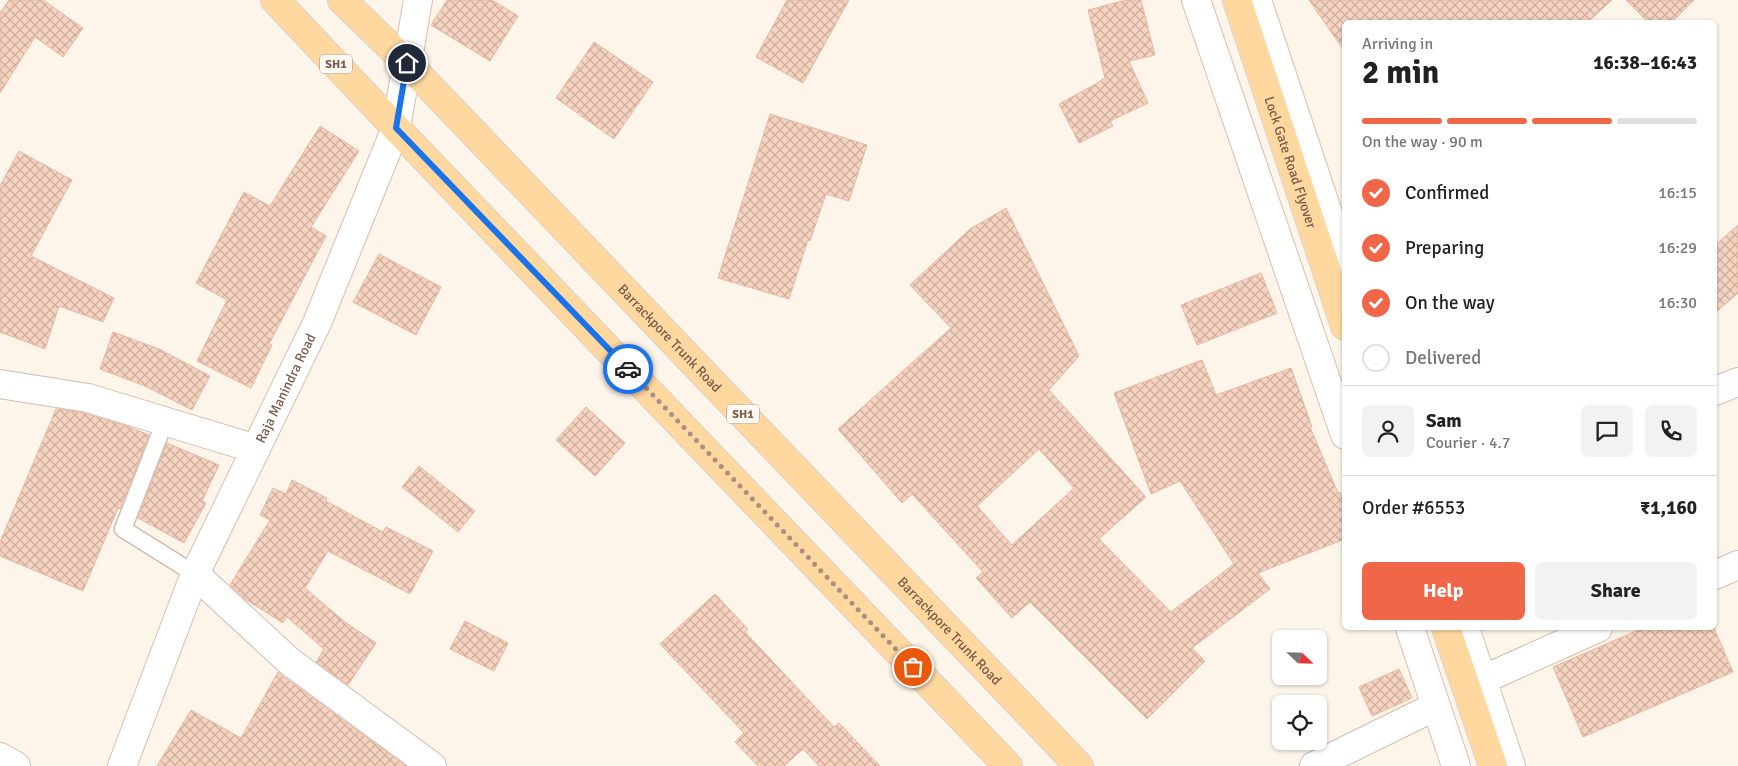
<!DOCTYPE html>
<html lang="en">
<head>
<meta charset="utf-8">
<style>
	body { margin:0; font-family:Signika,sans-serif; background:#f2f2f2; color:#222; height:100vh; display:flex; flex-direction:column; font-size:19px; white-space:nowrap }
	* { box-sizing:border-box; margin:0 }
	p { font-size:16px; color:#767676 }
	.icon { flex:none; width:28px; height:28px; fill:none; stroke:currentColor; stroke-width:2; stroke-linecap:round; stroke-linejoin:round }
	.map { position:relative; flex:1; overflow:hidden }
	.panel { position:absolute; left:1342px; top:20px; width:375px; height:610px; display:flex; flex-direction:column; background:#fff; border-radius:8px; box-shadow:0 1px 4px #0004 }
	.panel>* { flex:none }
	.needle { width:32px; rotate:113deg }
	.buttons { position:absolute; left:1272px; top:630px; display:grid; gap:10px }
	.buttons a { display:grid; place-items:center; width:55px; height:55px; border-radius:8px; background:#fff; box-shadow:0 1px 4px #0004; font-size:25px }
	.pin { position:absolute; display:grid; place-items:center; width:42px; height:42px; color:#fff; margin:-21px; border:2px solid #fff; border-radius:50%; box-shadow:0 1px 5px #0007 }
	.courier { position:absolute; display:grid; place-items:center; width:50px; height:50px; margin:-25px; border:4px solid #1a73e8; border-radius:50%; background:#fff; color:#222; box-shadow:0 1px 6px #0007 }
	.overview em { font-style:normal; font-weight:800 }
	.overview div { display:flex; flex-direction:column-reverse }
	.overview { display:flex; align-items:center; justify-content:space-between; height:85px; padding:0 20px }
	h1 { font-size:32px; font-weight:800; line-height:38px }
	.bar { display:grid; grid-template-columns:repeat(4,1fr); gap:8px 5px; align-content:center; height:60px; padding:0 20px }
	.bar i { height:6px; border-radius:4px; background:#e0e0e0 }
	.bar .on { background:#ef6748 }
	.bar p { grid-column:span 4 }
	.line { display:flex; align-items:center; gap:12px; padding:0 20px; border-top:1px solid #e0e0e0 }
	.line div { flex:1 }
	.round { display:grid; place-items:center; flex:none; width:52px; height:52px; border-radius:8px; background:#f2f2f2 }
	ol { padding:0 20px; list-style:none }
	li { display:flex; align-items:center; gap:15px; height:55px }
	li p { margin-inline-start:auto }
	li .icon { padding:5px; border-radius:50%; background:#ef6748; color:#fff; stroke-width:4 }
	li:last-child { color:#767676 }
	li i { width:28px; height:28px; border:2px solid #e0e0e0; border-radius:50% }
	.button { display:flex; gap:10px; margin-top:auto; padding:10px 20px }
	.button a { flex:1; height:58px; border-radius:8px; background:#ef6748; color:#fff; font-size:20px; font-weight:800; line-height:58px; text-align:center }
	.button a+a { background:#f2f2f2; color:#222 }
	.map>svg:first-child { display:block }
	.building { fill:url(#building-cross-hatch); stroke:#eab89f; fill-rule:evenodd }
	.lines { fill:none; stroke-linecap:round; stroke-linejoin:round }
	.lane-casing { stroke:#d2bcae; stroke-width:19 }
	.street-casing { stroke:#d2bcae; stroke-width:30 }
	.secondary-casing { stroke:#d8bfad; stroke-width:30 }
	.primary-casing { stroke:#dad1cc; stroke-width:30 }
	.lane { stroke:#fff; stroke-width:16 }
	.street { stroke:#fff; stroke-width:28 }
	.secondary { stroke:#fff; stroke-width:28 }
	.primary { stroke:#ffd8a0; stroke-width:28 }
	.done { stroke:#aa9082; stroke-width:5; stroke-dasharray:0 9 }
	.route { stroke:#1a73e8; stroke-width:6 }
	.labels { text-anchor:middle; stroke-width:5; stroke-linejoin:round; paint-order:stroke }
	.shield { fill:#fff9f2; stroke:#a38a7c; stroke-width:1 }
	.shield-label { font-size:12px; font-weight:bold; fill:#7c5a4a }
	.street-label { font-size:14px; fill:#7c5a4a; stroke:#fff9f2 }
</style>
</head>
<body>
<div class="map">
<svg width="1738" height="766" viewBox="0 0 1738 766">
	<defs>
		<pattern id="building-cross-hatch" width="8" height="8" patternUnits="userSpaceOnUse" patternTransform="scale(1.25)"><rect width="8" height="8" fill="#f6d3c0"/><path d="M0 0l8 8M0 8l8-8" fill="none" stroke="#ccae9e"/></pattern>
	</defs>
	<rect width="100%" height="100%" fill="#fef5ea"/>
	<g class="building">
		<path d="M 9,0 L 43,0 L 83,28 L 63,57 L 35,37 L 0,93 L 0,13 Z"/>
		<path d="M 447,0 L 492,0 L 518,16 L 490,61 L 431,25 Z"/>
		<path d="M 787,0 L 849,0 L 803,83 L 756,57 Z"/>
		<path d="M 1126,0 L 1141,0 L 1155,55 L 1129,61 L 1148,103 L 1110,121 L 1113,126 L 1079,143 L 1059,104 L 1101,81 L 1101,80 L 1105,78 L 1088,10 Z"/>
		<path d="M 1309,0 L 1612,0 L 1588,22 L 1345,22 L 1345,52 Z"/>
		<path d="M 1626,0 L 1694,0 L 1672,22 L 1648,22 Z"/>
		<path d="M 594,42 L 653,82 L 614,139 L 556,98 Z"/>
		<path d="M 770,114 L 867,145 L 849,201 L 826,194 L 810,241 L 808,240 L 789,299 L 718,278 Z"/>
		<path d="M 320,126 L 359,151 L 311,227 L 326,236 L 269,344 L 272,345 L 251,388 L 197,361 L 227,300 L 196,283 L 244,192 L 270,206 Z"/>
		<path d="M 19,151 L 72,180 L 31,256 L 114,298 L 103,322 L 59,306 L 45,349 L 0,332 L 0,186 Z"/>
		<path d="M 1006,208 L 1079,356 L 1049,390 L 1146,497 L 1099,539 L 1171,612 L 1234,564 L 1180,481 L 1151,494 L 1114,393 L 1202,360 L 1216,395 L 1291,368 L 1312,427 L 1310,427 L 1338,493 L 1340,492 L 1345,505 L 1345,539 L 1258,573 L 1270,589 L 1192,648 L 1205,661 L 1147,719 L 1030,602 L 1012,618 L 976,578 L 983,572 L 912,494 L 902,503 L 838,429 L 951,328 L 910,285 L 970,229 ZM 1039,449 L 1074,488 L 1012,545 L 977,506 Z"/>
		<path d="M 1738,225 L 1738,293 L 1715,313 L 1715,245 Z"/>
		<path d="M 379,254 L 441,287 L 416,335 L 353,302 Z"/>
		<path d="M 1261,273 L 1277,313 L 1197,345 L 1181,305 Z"/>
		<path d="M 113,332 L 159,349 L 210,376 L 192,410 L 145,386 L 100,369 Z"/>
		<path d="M 586,407 L 625,443 L 595,476 L 556,440 Z"/>
		<path d="M 56,409 L 84,413 L 127,426 L 149,435 L 120,509 L 118,508 L 83,591 L 0,556 L 0,542 Z"/>
		<path d="M 167,443 L 219,465 L 202,501 L 206,503 L 184,543 L 138,518 Z"/>
		<path d="M 419,466 L 475,511 L 458,532 L 402,487 Z"/>
		<path d="M 292,480 L 327,498 L 326,501 L 383,532 L 386,527 L 433,551 L 410,594 L 328,551 L 305,588 L 345,622 L 376,643 L 348,685 L 316,662 L 324,649 L 287,617 L 283,623 L 245,599 L 230,585 L 270,520 L 260,515 L 273,488 L 286,494 Z"/>
		<path d="M 715,594 L 748,629 L 745,632 L 834,727 L 839,723 L 880,766 L 819,766 L 803,749 L 784,766 L 758,766 L 735,742 L 744,733 L 660,644 Z"/>
		<path d="M 465,621 L 508,643 L 494,671 L 450,649 Z"/>
		<path d="M 1643,628 L 1714,628 L 1733,672 L 1583,737 L 1553,667 Z"/>
		<path d="M 1399,669 L 1412,698 L 1372,716 L 1359,687 Z"/>
		<path d="M 278,672 L 280,674 L 406,766 L 157,766 L 191,710 L 241,738 Z"/>
	</g>
	<g class="lines">
		<defs>
			<path id="lane" d="M 165,421 L 123,529 L 195,574"/>
			<g id="street">
				<path d="M 0,384 L 88,398 L 256,449"/>
				<path d="M 1715,391 L 1738,382"/>
				<path d="M 195,574 L 289,661 L 432,766"/>
				<path d="M 1715,575 L 1738,565"/>
				<path d="M 1482,680 L 1598,628"/>
				<path d="M 0,757 L 16,766"/>
				<path d="M 1314,766 L 1436,706"/>
			</g>
			<g id="secondary">
				<path d="M 1196,0 L 1345,435"/>
				<path d="M 1257,0 L 1345,264"/>
				<path d="M 1410,628 L 1456,766"/>
				<path d="M 1465,628 L 1511,766"/>
				<path id="s1" d="M 122,766 L 195,574 L 317,323 L 396,128 L 418,0"/>
			</g>
			<g id="primary">
				<path d="M 275,0 L 396,128 L 1008,766"/>
				<path id="s2" d="M 342,0 L 407,63 L 1079,766"/>
				<path id="s3" d="M 1237,0 L 1345,326"/>
				<path d="M 1446,628 L 1493,766"/>
			</g>
		</defs>
		<use href="#lane" class="lane-casing"/>
		<use href="#street" class="street-casing"/>
		<use href="#secondary" class="secondary-casing"/>
		<use href="#primary" class="primary-casing"/>
		<use href="#lane" class="lane"/>
		<use href="#street" class="street"/>
		<use href="#secondary" class="secondary"/>
		<use href="#primary" class="primary"/>
	</g>
	<g class="lines">
		<path class="done" d="M 628,369 L 913,667"/>
		<path class="route" d="M 407,63 L 396,128 L 628,369"/>
	</g>
	<g class="labels">
		<g class="shield">
			<rect x="320" y="54.5" width="32" height="19" rx="4"/>
			<rect x="727" y="404.5" width="32" height="19" rx="4"/>
		</g>
		<g class="shield-label">
			<text x="336" y="68">SH1</text>
			<text x="743" y="418">SH1</text>
		</g>
		<g class="street-label">
			<text dy="5" stroke="none"><textPath href="#s3" startOffset="171">Lock Gate Road Flyover</textPath></text>
			<text dy="5" stroke="none"><textPath href="#s2" startOffset="471">Barrackpore Trunk Road</textPath></text>
			<text dy="5" stroke="none"><textPath href="#s1" startOffset="412">Raja Manindra Road</textPath></text>
			<text dy="5" stroke="none"><textPath href="#s2" startOffset="876">Barrackpore Trunk Road</textPath></text>
		</g>
	</g>
</svg>
<div class="buttons">
<a><svg class="needle" viewBox="-14 -14 28 28"><path d="M0-13l5 13h-10z" fill="#e53935"/><path d="M0 13l5-13h-10z" fill="#767676"/></svg></a>
<a><svg class="icon" aria-label="locate" viewBox="0 0 24 24"><circle cx="12" cy="12" r="6"/><path d="M12 2v4M12 18v4M2 12h4M18 12h4"/></svg></a>
</div>
<div class="pin" style="left:913px;top:667px;background:#ea580c"><svg class="icon" aria-label="bag" viewBox="0 0 24 24"><path d="M5 8h14l-1 12H6zM9 8a3 3 0 0 1 6 0"/></svg></div>
<div class="pin" style="left:407px;top:63px;background:#1f2937"><svg class="icon" aria-label="home" viewBox="0 0 24 24"><path d="M3 11l9-7 9 7M6 9v11h12V9"/></svg></div>
<div class="courier" style="left:628px;top:369px"><svg class="icon" aria-label="car" viewBox="0 0 24 24"><path d="M5 17H2v-5l4-1 3-4h7l3 4 3 1v5h-3M9 17h6M6 11h13"/><circle cx="7" cy="17" r="2"/><circle cx="17" cy="17" r="2"/></svg></div>
<section class="panel">
<div class="overview"><div><h1>2 min</h1><p>Arriving in</p></div><em>16:38–16:43</em></div>
<div class="bar"><i class="on"></i><i class="on"></i><i class="on"></i><i></i><p>On the way · 90 m</p></div>
<ol>
<li><svg class="icon" aria-label="check" viewBox="0 0 24 24"><path d="M5 12l5 5 9-10"/></svg>Confirmed<p>16:15</p></li>
<li><svg class="icon" aria-label="check" viewBox="0 0 24 24"><path d="M5 12l5 5 9-10"/></svg>Preparing<p>16:29</p></li>
<li><svg class="icon" aria-label="check" viewBox="0 0 24 24"><path d="M5 12l5 5 9-10"/></svg>On the way<p>16:30</p></li>
<li><i></i>Delivered</li>
</ol>
<div class="line" style="height:90px"><a class="round"><svg class="icon" aria-label="person" viewBox="0 0 24 24"><circle cx="12" cy="8" r="4"/><path d="M4 21q1-7 8-7t8 7"/></svg></a><div><b>Sam</b><p>Courier · 4.7</p></div><a class="round"><svg class="icon" aria-label="chat" viewBox="0 0 24 24"><path d="M4 5h16v11H9l-5 4z"/></svg></a><a class="round"><svg class="icon" aria-label="phone" viewBox="0 0 24 24"><path d="M5 4h4l2 5-3 2q2 4 5 5l2-3 5 2v4C11 20 4 13 5 4z"/></svg></a></div>
<div class="line" style="height:65px"><div>Order #6553</div><b>₹1,160</b></div>
<div class="button"><a>Help</a><a>Share</a></div>
</section>
</div>
</body>
</html>
